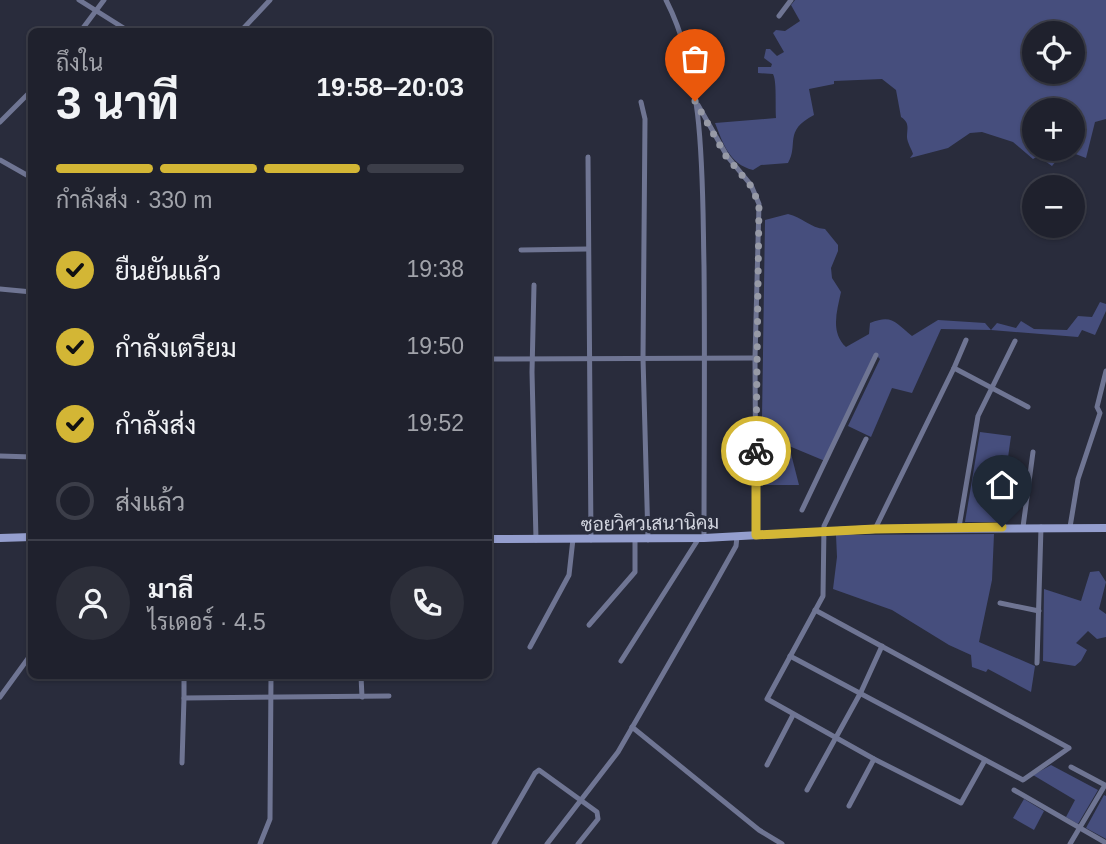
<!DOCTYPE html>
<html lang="th">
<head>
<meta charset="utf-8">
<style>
	body { margin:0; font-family:Arial,Sarabun,sans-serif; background:#2c2e39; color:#f1f3f6; height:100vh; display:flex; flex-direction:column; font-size:26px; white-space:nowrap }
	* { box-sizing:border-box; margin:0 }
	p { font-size:23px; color:#a1a3aa }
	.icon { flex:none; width:38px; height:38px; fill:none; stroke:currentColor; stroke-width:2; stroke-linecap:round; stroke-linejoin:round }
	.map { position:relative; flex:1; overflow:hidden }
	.sheet { position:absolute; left:28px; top:28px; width:464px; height:651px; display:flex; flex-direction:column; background:#1f212d; border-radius:10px; box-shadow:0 2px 5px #0004,0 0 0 2px #3c3e49 }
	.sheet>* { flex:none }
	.controls { position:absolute; left:1022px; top:21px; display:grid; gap:14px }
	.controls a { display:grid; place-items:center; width:63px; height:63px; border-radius:50%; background:#1f212d; box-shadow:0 2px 5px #0004,0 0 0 2px #3c3e49; font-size:35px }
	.pin { position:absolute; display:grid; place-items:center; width:60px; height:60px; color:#fff; margin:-72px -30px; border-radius:50% 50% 50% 0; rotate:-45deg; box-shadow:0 0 7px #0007 }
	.pin .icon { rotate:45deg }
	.courier { position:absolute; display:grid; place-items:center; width:70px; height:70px; margin:-35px; border:5px solid #d3b635; border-radius:50%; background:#fff; color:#222; box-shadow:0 2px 9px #0007 }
	.head em { font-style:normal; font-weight:700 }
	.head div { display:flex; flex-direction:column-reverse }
	.head { display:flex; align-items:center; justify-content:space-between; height:119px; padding:0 28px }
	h1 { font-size:46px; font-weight:700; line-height:52px }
	.bar { display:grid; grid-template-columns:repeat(4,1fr); gap:10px 7px; align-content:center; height:84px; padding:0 28px }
	.bar i { height:9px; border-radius:5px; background:#3c3e49 }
	.bar .selected { background:#d3b635 }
	.bar p { grid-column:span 4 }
	.line { display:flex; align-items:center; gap:18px; padding:0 28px; border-top:2px solid #3c3e49 }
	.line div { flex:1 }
	.round { display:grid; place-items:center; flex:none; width:74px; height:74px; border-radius:37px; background:#2c2e39 }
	ol { padding:0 28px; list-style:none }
	li { display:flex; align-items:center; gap:21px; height:77px }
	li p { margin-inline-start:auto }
	li .icon { padding:7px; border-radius:50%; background:#d3b635; color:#111; stroke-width:4 }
	li:last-child { color:#a1a3aa }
	li i { width:38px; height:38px; border:4px solid #3c3e49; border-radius:50% }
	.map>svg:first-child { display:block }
	.green { fill:#464e7d; fill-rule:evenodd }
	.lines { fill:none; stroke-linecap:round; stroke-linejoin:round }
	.street { stroke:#6f7593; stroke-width:5 }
	.secondary { stroke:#949ece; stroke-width:8 }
	.done { stroke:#979aa6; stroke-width:7; stroke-dasharray:0 12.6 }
	.route { stroke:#d3b635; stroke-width:9 }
	.labels { text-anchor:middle; stroke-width:6; stroke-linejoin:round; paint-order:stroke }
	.street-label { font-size:19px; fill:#d2d5df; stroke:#292c3c }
</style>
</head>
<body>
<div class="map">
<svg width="1106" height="844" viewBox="0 0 1106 844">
	<rect width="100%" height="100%" fill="#292c3c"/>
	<g class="green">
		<path d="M 795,0 L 1106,0 L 1106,119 L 1095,122 L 1086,158 L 1065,150 L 1052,166 L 1038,156 L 1033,159 L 1013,142 L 982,132 L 970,133 L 948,148 L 910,158 L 913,154 C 912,150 907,142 907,137 C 907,128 910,123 901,117 L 896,90 L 882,79 L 834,81 L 834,84 L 809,89 L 814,115 C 783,131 799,144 788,163 L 761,165 L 753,170 C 729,164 723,143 715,123 L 776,118 C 775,107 777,81 773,74 L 758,73 L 758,67 L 771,67 L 772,64 L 764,58 L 766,49 L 770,49 L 777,56 L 784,52 L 773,33 L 776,30 L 785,31 L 800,21 L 791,5 ZM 1034,33 L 1073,33 L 1073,72 L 1034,72 ZM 1034,110 L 1073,110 L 1073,149 L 1034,149 Z"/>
		<path d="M 788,214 C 802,217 810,228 825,229 L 838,245 L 838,251 L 831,268 L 832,278 L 841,292 C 837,311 830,332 846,347 L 869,334 L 870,323 C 892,314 895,322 912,336 L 938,320 L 985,323 L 991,330 L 997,323 L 1016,328 L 1021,321 L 1034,329 L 1067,330 L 1078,316 L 1092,317 L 1100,302 L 1106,304 L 1106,311 L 1095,335 L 1082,330 L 1078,337 L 991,330 L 941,329 L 912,393 L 892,388 L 871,437 L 848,426 L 880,359 L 876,355 L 825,461 L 789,446 L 799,485 L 761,485 L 765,220 Z"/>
		<path d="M 980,432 L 1011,436 L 999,522 L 965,522 Z"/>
		<path d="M 994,534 L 992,580 L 979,642 L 1035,666 L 1031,692 L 988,669 L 986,672 L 972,667 L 971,655 L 949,645 L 892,610 L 833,589 L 837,557 L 836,535 Z"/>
		<path d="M 1099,571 L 1106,582 L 1099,609 L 1106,614 L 1106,637 L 1097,639 L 1088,631 L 1076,643 L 1087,650 L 1081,661 L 1075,666 L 1043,661 L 1044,589 L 1081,601 L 1090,572 Z"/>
		<path d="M 1051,765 L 1098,790 L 1078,824 L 1066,817 L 1075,800 L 1033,775 Z"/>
		<path d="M 1104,795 L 1106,796 L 1106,839 L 1086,828 Z"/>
		<path d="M 1024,799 L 1044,811 L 1034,830 L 1013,818 Z"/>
	</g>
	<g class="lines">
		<g class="street">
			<path d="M 79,0 L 130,32"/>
			<path d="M 666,0 C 706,78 702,181 704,266 C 705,357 704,448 704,538"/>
			<path d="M 779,16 L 791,0"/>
			<path d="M 80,32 L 104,0"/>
			<path d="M 240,32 L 270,0"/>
			<path d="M 641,102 L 645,119 L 643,358 L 648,540"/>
			<path d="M 698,105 L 727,156 L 751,185 L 759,204 L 755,358 L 756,535"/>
			<path d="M 0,122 L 32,90"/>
			<path d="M 588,157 L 591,540"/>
			<path d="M 0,160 L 32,178"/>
			<path d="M 521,250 L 588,249"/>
			<path d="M 534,285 L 532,372 L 536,540"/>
			<path d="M 0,289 L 32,292"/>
			<path d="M 488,359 L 755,358"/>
			<path d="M 954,368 L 966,340"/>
			<path d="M 866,439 L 824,526 L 823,596 L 767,699 L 874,759 L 961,803 L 985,760"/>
			<path d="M 0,456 L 32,457"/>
			<path d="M 802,510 L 876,355"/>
			<path d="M 959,527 L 978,416 L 1015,341"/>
			<path d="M 1023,527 L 1033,452"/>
			<path d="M 1070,527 L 1078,479 L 1100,413 L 1097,407 L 1106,371"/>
			<path d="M 875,529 L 954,368 L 1028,407"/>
			<path d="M 1000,603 L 1039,611"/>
			<path d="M 589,625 L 635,572 L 635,539"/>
			<path d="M 530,647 L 569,575 L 573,539"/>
			<path d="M 790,656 L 1023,780 L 1069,748 L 815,610"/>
			<path d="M 621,661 L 699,538"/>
			<path d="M 1037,663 L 1041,527"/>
			<path d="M 184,676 L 184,698 L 389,696"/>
			<path d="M 361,676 L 362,697"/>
			<path d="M 0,697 L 32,653"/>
			<path d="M 632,727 L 759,830 L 782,844"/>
			<path d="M 182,763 L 184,698"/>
			<path d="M 767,765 L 793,715"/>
			<path d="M 807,790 L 861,692 L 882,646"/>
			<path d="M 1014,790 L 1106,843"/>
			<path d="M 849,806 L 874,759"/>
			<path d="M 260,844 L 270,819 L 271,676"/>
			<path d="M 494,844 L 535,773 L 539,770 L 597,812 L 598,819 L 578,844"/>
			<path d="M 547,844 L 618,752 L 713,587 L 736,546 L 737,537"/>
			<path d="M 1070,844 L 1105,785 L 1071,767"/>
		</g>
		<g class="secondary">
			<path d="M 0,538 L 32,537"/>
			<path d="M 488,539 L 704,538 L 875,529 L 1106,528"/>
		</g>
	</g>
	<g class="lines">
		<path class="done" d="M 695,101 L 726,156 L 751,186 L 759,204 L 756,451"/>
		<path class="route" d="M 756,451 L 756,535 L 875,529 L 1002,527"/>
	</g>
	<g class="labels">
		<g class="street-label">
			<text transform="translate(650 523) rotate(-1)" y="7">ซอยวิศวเสนานิคม</text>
		</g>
	</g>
</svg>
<div class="controls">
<a><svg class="icon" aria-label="locate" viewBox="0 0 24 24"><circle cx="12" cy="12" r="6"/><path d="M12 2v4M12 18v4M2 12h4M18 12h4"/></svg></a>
<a>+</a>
<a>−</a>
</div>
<div class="pin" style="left:695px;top:101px;background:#ea580c"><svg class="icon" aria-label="bag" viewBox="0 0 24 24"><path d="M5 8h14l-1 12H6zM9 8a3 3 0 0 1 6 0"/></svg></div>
<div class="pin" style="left:1002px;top:527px;background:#1f2937"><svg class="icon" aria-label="home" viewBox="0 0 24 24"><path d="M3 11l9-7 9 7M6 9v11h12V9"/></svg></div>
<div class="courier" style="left:756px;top:451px"><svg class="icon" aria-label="bike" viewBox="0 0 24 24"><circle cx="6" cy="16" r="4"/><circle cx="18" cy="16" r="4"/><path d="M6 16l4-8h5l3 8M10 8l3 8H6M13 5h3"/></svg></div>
<section class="sheet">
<div class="head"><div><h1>3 นาที</h1><p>ถึงใน</p></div><em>19:58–20:03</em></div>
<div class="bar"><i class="selected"></i><i class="selected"></i><i class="selected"></i><i></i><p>กำลังส่ง · 330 m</p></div>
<ol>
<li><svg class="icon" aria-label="check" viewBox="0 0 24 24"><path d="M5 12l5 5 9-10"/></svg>ยืนยันแล้ว<p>19:38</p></li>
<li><svg class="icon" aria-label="check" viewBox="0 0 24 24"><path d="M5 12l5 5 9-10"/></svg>กำลังเตรียม<p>19:50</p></li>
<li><svg class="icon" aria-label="check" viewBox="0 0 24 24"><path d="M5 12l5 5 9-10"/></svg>กำลังส่ง<p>19:52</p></li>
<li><i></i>ส่งแล้ว</li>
</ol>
<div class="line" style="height:126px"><a class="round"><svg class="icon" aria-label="person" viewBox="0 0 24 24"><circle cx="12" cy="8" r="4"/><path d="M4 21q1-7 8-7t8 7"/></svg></a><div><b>มาลี</b><p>ไรเดอร์ · 4.5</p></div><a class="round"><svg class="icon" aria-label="phone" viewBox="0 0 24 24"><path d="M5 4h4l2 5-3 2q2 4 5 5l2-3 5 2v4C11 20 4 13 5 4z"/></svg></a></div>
</section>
</div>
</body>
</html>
